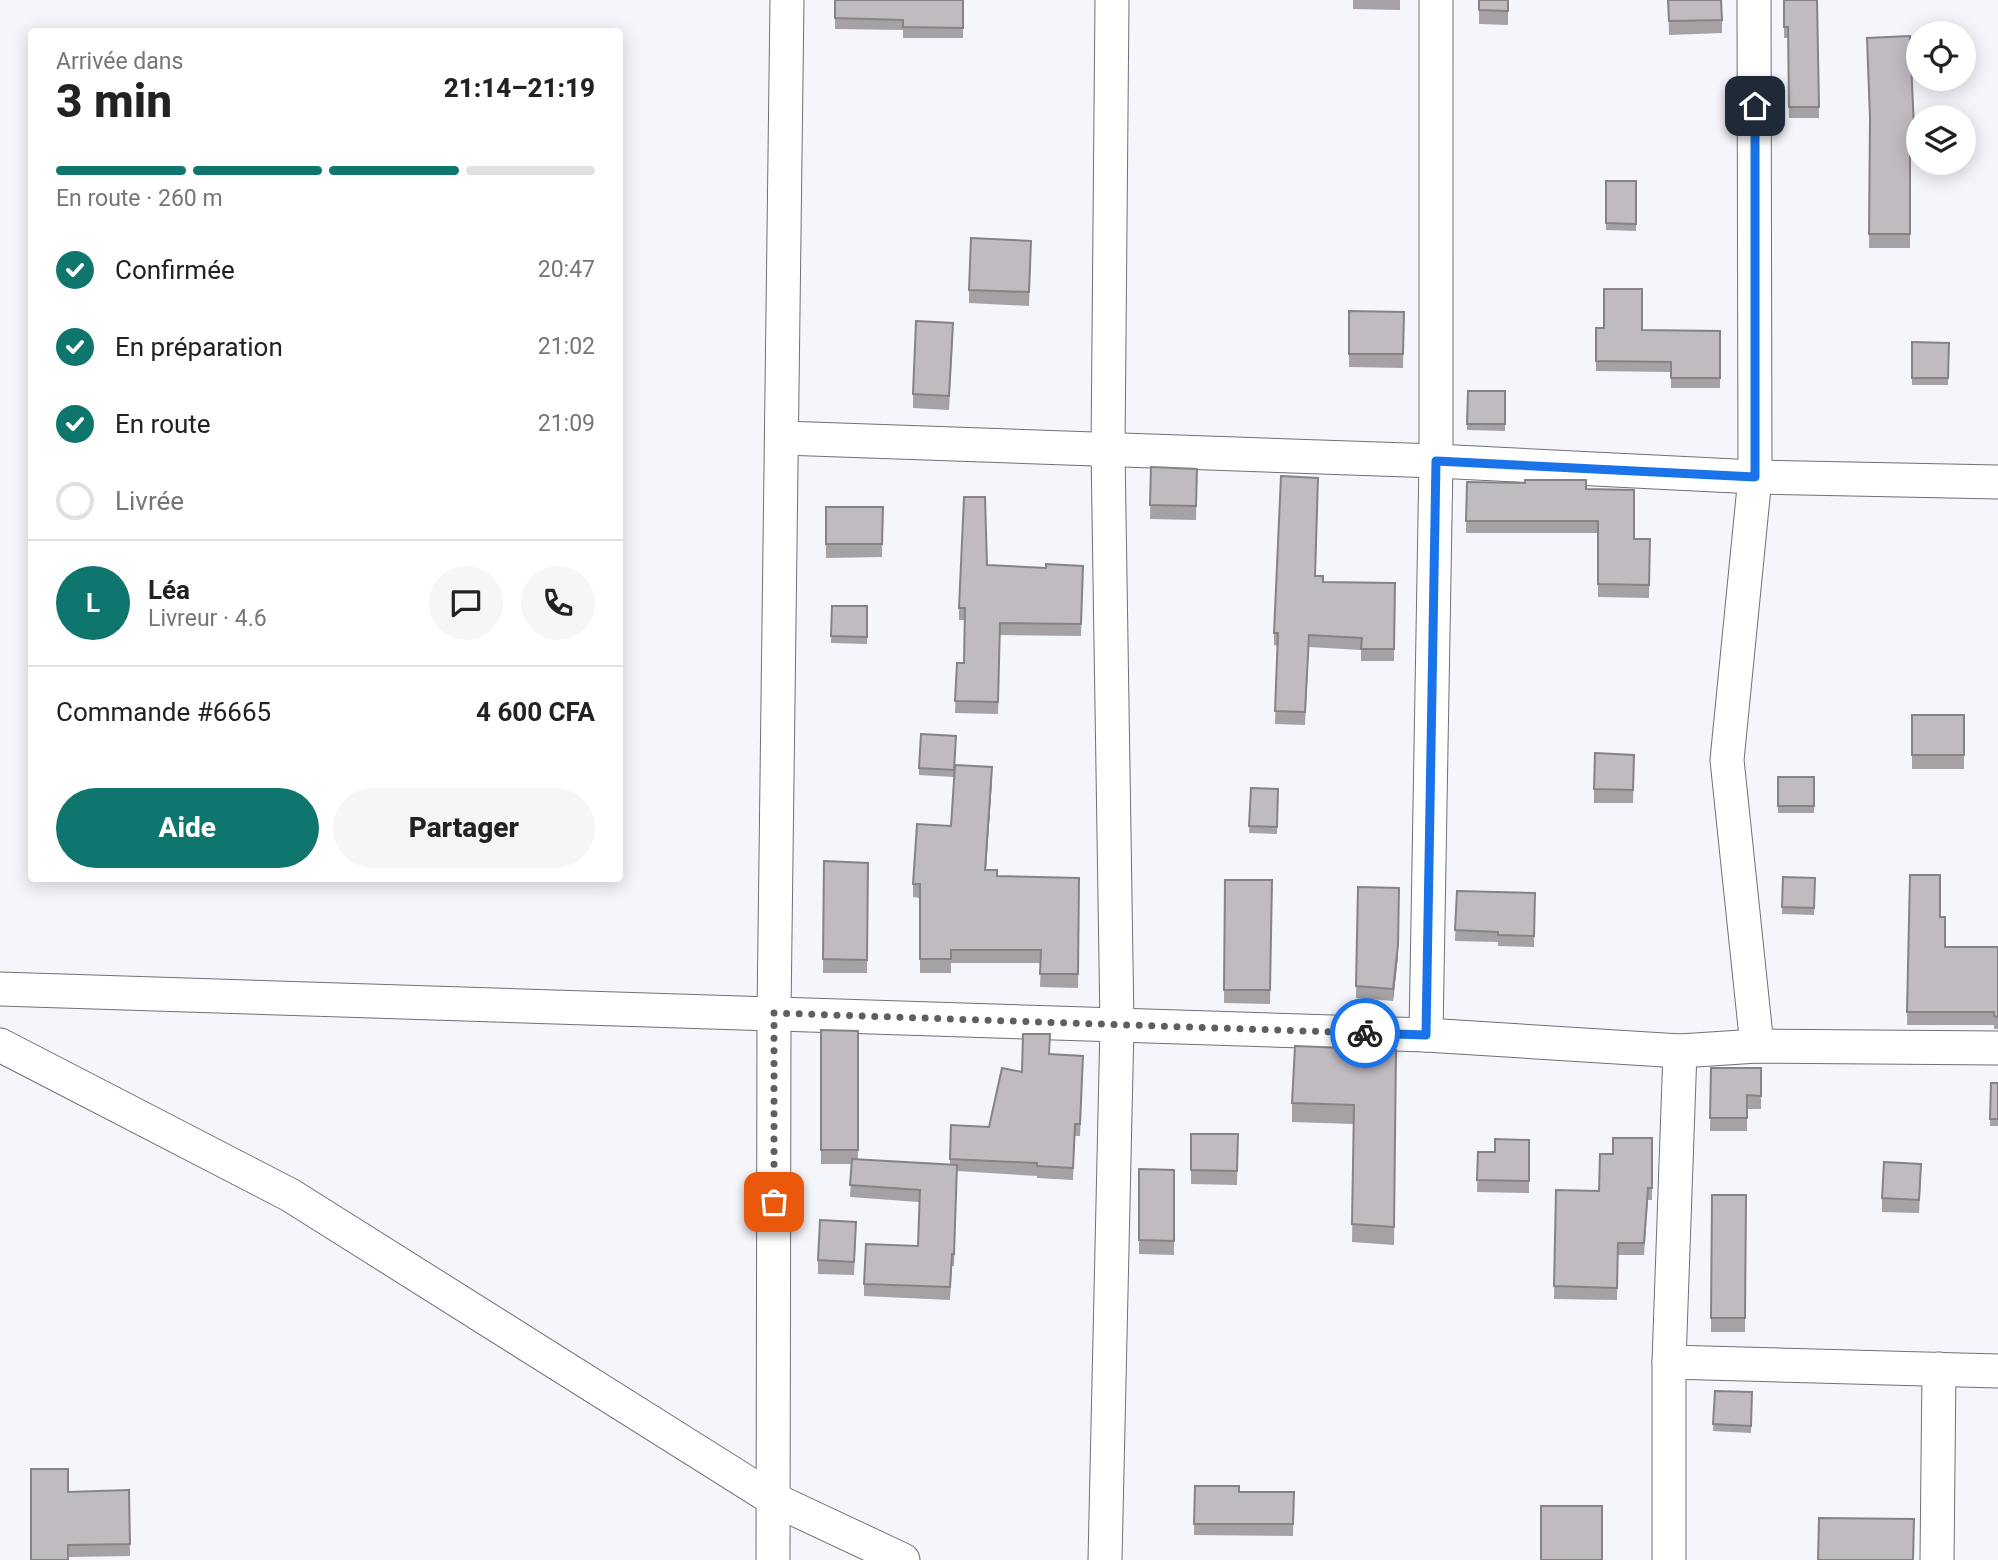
<!DOCTYPE html>
<html lang="fr">
<head>
<meta charset="utf-8">
<style>
	body { margin:0; font-family:Roboto,sans-serif; background:#f6f6f6; color:#222; height:100vh; display:flex; flex-direction:column; font-size:26px; white-space:nowrap }
	* { box-sizing:border-box; margin:0 }
	p { font-size:23px; color:#767676 }
	.icon { flex:none; width:38px; height:38px; fill:none; stroke:currentColor; stroke-width:2; stroke-linecap:round; stroke-linejoin:round }
	.map { position:relative; flex:1; overflow:hidden }
	.side { position:absolute; left:28px; top:28px; width:595px; height:854px; display:flex; flex-direction:column; background:#fff; border-radius:7px; box-shadow:0 4px 18px #0003 }
	.side>* { flex:none }
	.buttons { position:absolute; left:1906px; top:21px; display:grid; gap:14px }
	.buttons a { display:grid; place-items:center; width:70px; height:70px; border-radius:50%; background:#fff; box-shadow:0 4px 18px #0003; font-size:35px }
	.pin { position:absolute; display:grid; place-items:center; width:60px; height:60px; color:#fff; margin:-30px; border-radius:14px; box-shadow:0 4px 10px #0006 }
	.courier { position:absolute; display:grid; place-items:center; width:70px; height:70px; margin:-35px; border:5px solid #1a73e8; border-radius:50%; background:#fff; color:#222; box-shadow:0 2px 9px #0007 }
	.overview em { font-style:normal; font-weight:800 }
	.overview div { display:flex; flex-direction:column-reverse }
	.overview { display:flex; align-items:center; justify-content:space-between; height:119px; padding:0 28px }
	h1 { font-size:46px; font-weight:800; line-height:52px }
	.bar { display:grid; grid-template-columns:repeat(4,1fr); gap:10px 7px; align-content:center; height:84px; padding:0 28px }
	.bar i { height:9px; border-radius:5px; background:#e0e0e0 }
	.bar .on { background:#0f766e }
	.bar p { grid-column:span 4 }
	.line { display:flex; align-items:center; gap:18px; padding:0 28px; border-top:2px solid #e0e0e0 }
	.line div { flex:1 }
	.round { display:grid; place-items:center; flex:none; width:74px; height:74px; border-radius:37px; background:#f6f6f6 }
	ol { padding:0 28px; list-style:none }
	li { display:flex; align-items:center; gap:21px; height:77px }
	li p { margin-inline-start:auto }
	li .icon { padding:7px; border-radius:50%; background:#0f766e; color:#fff; stroke-width:4 }
	li:last-child { color:#767676 }
	li i { width:38px; height:38px; border:4px solid #e0e0e0; border-radius:50% }
	.primary-button { display:flex; gap:14px; margin-top:auto; padding:14px 28px }
	.primary-button a { flex:1; height:80px; border-radius:42px; background:#0f766e; color:#fff; font-size:28px; font-weight:800; line-height:80px; text-align:center }
	.primary-button a+a { background:#f6f6f6; color:#222 }
	.map>svg:first-child { display:block }
	.lines { fill:none; stroke-linecap:round; stroke-linejoin:round }
	.street-casing { stroke:#707076; stroke-width:35 }
	.street { stroke:#fff; stroke-width:33 }
	.wall { fill:#a5a1a5 }
	.shaded-wall { fill:#868386 }
	.building { fill:#c0bbc0; stroke:#868386; stroke-width:2 }
	.done { stroke:#5f5f63; stroke-width:7; stroke-dasharray:0 12.6 }
	.route { stroke:#1a73e8; stroke-width:9 }
</style>
</head>
<body>
<div class="map">
<svg width="1998" height="1560" viewBox="0 0 1998 1560">
	<rect width="100%" height="100%" fill="#f5f5fc"/>
	<g class="lines">
		<defs>
			<g id="street">
				<path d="M 1754,0 L 1755,477 L 1727,760 L 1757,1046"/>
				<path d="M 783,438 L 1436,461 L 1755,477 L 1998,482"/>
				<path d="M 0,989 L 1426,1035 L 1680,1051 L 1757,1046 L 1998,1048"/>
				<path d="M 1426,1035 L 1436,461 L 1436,0"/>
				<path d="M 0,1045 L 290,1195 L 773,1499 L 903,1560"/>
				<path d="M 1669,1362 L 1998,1371"/>
				<path d="M 773,1560 L 774,1013 L 787,0"/>
				<path d="M 1105,1560 L 1117,1025 L 1108,450 L 1112,0"/>
				<path d="M 1669,1560 L 1669,1362 L 1680,1051"/>
				<path d="M 1937,1560 L 1939,1369"/>
			</g>
		</defs>
		<use href="#street" class="street-casing"/>
		<use href="#street" class="street"/>
	</g>
	<g class="wall">
		<path d="M 835,0 L 963,0 L 963,38 L 903,38 L 903,30 L 835,29 Z"/>
		<path d="M 1353,0 L 1400,0 L 1400,10 L 1353,9 Z"/>
		<path d="M 1479,0 L 1508,0 L 1508,25 L 1479,24 Z"/>
		<path d="M 1668,0 L 1722,20 L 1722,33 L 1669,35 Z"/>
		<path d="M 1784,0 L 1817,0 L 1819,118 L 1789,118 L 1788,38 L 1784,38 Z"/>
		<path d="M 1867,38 L 1914,129 L 1914,143 L 1910,143 L 1910,248 L 1869,248 L 1870,130 Z"/>
		<path d="M 1606,181 L 1636,181 L 1636,231 L 1606,230 Z"/>
		<path d="M 1031,255 L 1029,306 L 969,303 L 969,290 Z"/>
		<path d="M 1349,311 L 1404,312 L 1403,368 L 1349,367 Z"/>
		<path d="M 1596,328 L 1642,330 L 1720,331 L 1720,388 L 1671,388 L 1671,372 L 1596,371 Z"/>
		<path d="M 953,337 L 949,410 L 913,408 L 913,394 Z"/>
		<path d="M 1912,342 L 1949,343 L 1948,385 L 1912,385 Z"/>
		<path d="M 1468,391 L 1505,391 L 1505,431 L 1467,430 Z"/>
		<path d="M 1151,467 L 1197,469 L 1196,520 L 1150,519 Z"/>
		<path d="M 1467,482 L 1586,489 L 1634,539 L 1650,551 L 1649,598 L 1598,597 L 1598,533 L 1466,533 Z"/>
		<path d="M 826,507 L 883,507 L 882,557 L 826,558 Z"/>
		<path d="M 987,565 L 1046,568 L 1083,566 L 1081,636 L 1000,635 L 998,714 L 955,713 L 957,663 L 964,663 L 965,620 L 959,620 L 959,608 Z"/>
		<path d="M 1315,576 L 1323,582 L 1395,583 L 1394,661 L 1361,661 L 1361,650 L 1309,647 L 1305,725 L 1275,724 L 1278,646 L 1274,645 L 1274,633 Z"/>
		<path d="M 832,606 L 867,606 L 867,644 L 831,643 Z"/>
		<rect x="1912" y="715" width="52" height="54"/>
		<path d="M 956,743 L 954,777 L 919,775 L 919,768 Z"/>
		<path d="M 1634,755 L 1633,803 L 1594,803 L 1594,789 Z"/>
		<rect x="1778" y="777" width="36" height="36"/>
		<path d="M 992,780 L 986,870 L 997,876 L 1079,878 L 1078,988 L 1040,987 L 1041,963 L 951,963 L 951,973 L 920,973 L 920,898 L 913,897 L 913,884 L 951,826 Z"/>
		<path d="M 1251,788 L 1278,789 L 1277,834 L 1249,833 Z"/>
		<path d="M 824,861 L 868,863 L 867,973 L 823,973 Z"/>
		<path d="M 1910,875 L 1940,917 L 1945,947 L 1998,947 L 1998,1029 L 1994,1029 L 1994,1025 L 1907,1025 Z"/>
		<path d="M 1783,877 L 1815,878 L 1814,915 L 1782,914 Z"/>
		<path d="M 1225,880 L 1272,880 L 1270,1004 L 1224,1003 Z"/>
		<path d="M 1358,887 L 1398,956 L 1393,1001 L 1356,998 Z"/>
		<path d="M 1457,891 L 1535,893 L 1534,947 L 1498,946 L 1498,942 L 1455,941 Z"/>
		<path d="M 821,1030 L 858,1031 L 858,1159 L 950,1165 L 951,1125 L 989,1127 L 1022,1072 L 1049,1054 L 1083,1068 L 1080,1136 L 1075,1136 L 1073,1180 L 1037,1178 L 1037,1176 L 957,1171 L 954,1266 L 952,1266 L 950,1300 L 864,1296 L 864,1284 L 918,1246 L 919,1202 L 850,1197 L 852,1164 L 821,1164 Z"/>
		<path d="M 1396,1050 L 1394,1245 L 1352,1242 L 1354,1124 L 1292,1122 L 1292,1103 Z"/>
		<path d="M 1711,1068 L 1761,1068 L 1761,1109 L 1747,1109 L 1747,1131 L 1710,1131 Z"/>
		<path d="M 1991,1083 L 1998,1083 L 1998,1126 L 1990,1126 Z"/>
		<path d="M 1191,1134 L 1238,1134 L 1237,1185 L 1191,1184 Z"/>
		<path d="M 1652,1138 L 1652,1200 L 1648,1200 L 1644,1255 L 1618,1255 L 1617,1300 L 1554,1299 L 1556,1190 L 1599,1191 L 1613,1154 Z"/>
		<path d="M 1529,1140 L 1529,1193 L 1477,1192 L 1478,1152 L 1495,1152 Z"/>
		<path d="M 1139,1169 L 1174,1170 L 1174,1255 L 1139,1254 Z"/>
		<path d="M 1921,1178 L 1919,1213 L 1882,1212 L 1882,1198 Z"/>
		<path d="M 1712,1195 L 1746,1195 L 1745,1332 L 1711,1332 Z"/>
		<path d="M 856,1236 L 854,1275 L 818,1274 L 818,1260 Z"/>
		<path d="M 1715,1391 L 1752,1392 L 1751,1433 L 1713,1431 Z"/>
		<path d="M 1195,1486 L 1239,1492 L 1294,1492 L 1293,1536 L 1194,1535 Z"/>
		<path d="M 129,1490 L 130,1556 L 68,1557 L 68,1492 Z"/>
	</g>
	<g class="shaded-wall">
		<path d="M 992,767 L 992,780 L 985,883 L 985,870 Z"/>
		<path d="M 1399,888 L 1398,956 L 1393,1001 L 1393,989 Z"/>
	</g>
	<g class="building">
		<path d="M 835,0 L 963,0 L 963,28 L 903,27 L 903,20 L 835,18 Z"/>
		<path d="M 1479,0 L 1508,0 L 1508,11 L 1479,10 Z"/>
		<path d="M 1668,0 L 1721,0 L 1722,20 L 1669,21 Z"/>
		<path d="M 1784,0 L 1817,0 L 1819,107 L 1789,107 L 1788,27 L 1784,27 Z"/>
		<path d="M 1910,36 L 1914,129 L 1910,129 L 1910,234 L 1869,234 L 1870,118 L 1867,38 Z"/>
		<path d="M 1606,181 L 1636,181 L 1636,224 L 1606,223 Z"/>
		<path d="M 971,238 L 1031,241 L 1029,292 L 969,290 Z"/>
		<path d="M 1604,289 L 1642,289 L 1642,330 L 1720,331 L 1720,378 L 1671,378 L 1671,362 L 1596,361 L 1596,328 L 1604,328 Z"/>
		<path d="M 1349,311 L 1404,312 L 1403,354 L 1349,354 Z"/>
		<path d="M 916,321 L 953,323 L 949,396 L 913,394 Z"/>
		<path d="M 1912,342 L 1949,343 L 1948,378 L 1912,378 Z"/>
		<path d="M 1468,391 L 1505,391 L 1505,424 L 1467,424 Z"/>
		<path d="M 1151,467 L 1197,469 L 1196,506 L 1150,505 Z"/>
		<path d="M 1281,476 L 1318,478 L 1315,576 L 1323,576 L 1323,582 L 1395,583 L 1394,649 L 1361,649 L 1362,638 L 1309,635 L 1305,712 L 1275,711 L 1278,633 L 1274,633 Z"/>
		<path d="M 1525,480 L 1586,480 L 1586,489 L 1634,490 L 1634,539 L 1650,539 L 1649,585 L 1598,584 L 1598,521 L 1466,521 L 1467,482 L 1525,483 Z"/>
		<path d="M 964,497 L 985,497 L 987,565 L 1046,568 L 1046,564 L 1083,566 L 1081,624 L 1000,623 L 998,702 L 955,701 L 957,663 L 964,663 L 965,608 L 959,608 Z"/>
		<path d="M 826,507 L 883,507 L 882,544 L 826,544 Z"/>
		<path d="M 832,606 L 867,606 L 867,637 L 831,636 Z"/>
		<rect x="1912" y="715" width="52" height="40"/>
		<path d="M 921,734 L 956,736 L 954,770 L 919,768 Z"/>
		<path d="M 1595,753 L 1634,755 L 1633,790 L 1594,789 Z"/>
		<path d="M 955,765 L 992,767 L 985,870 L 997,870 L 997,876 L 1079,878 L 1078,974 L 1040,974 L 1041,950 L 951,950 L 951,959 L 920,959 L 920,884 L 913,884 L 917,824 L 951,826 Z"/>
		<rect x="1778" y="777" width="36" height="29"/>
		<path d="M 1251,788 L 1278,789 L 1277,827 L 1249,826 Z"/>
		<path d="M 824,861 L 868,863 L 867,960 L 823,959 Z"/>
		<path d="M 1910,875 L 1940,875 L 1940,917 L 1945,917 L 1945,947 L 1998,947 L 1998,1017 L 1994,1016 L 1994,1012 L 1907,1012 Z"/>
		<path d="M 1783,877 L 1815,878 L 1814,908 L 1782,907 Z"/>
		<path d="M 1225,880 L 1272,880 L 1270,990 L 1224,990 Z"/>
		<path d="M 1358,887 L 1399,888 L 1398,945 L 1393,989 L 1356,986 Z"/>
		<path d="M 1457,891 L 1535,893 L 1534,936 L 1498,935 L 1498,932 L 1455,930 Z"/>
		<path d="M 821,1030 L 858,1031 L 858,1150 L 821,1150 Z"/>
		<path d="M 1023,1034 L 1050,1034 L 1049,1054 L 1083,1056 L 1080,1124 L 1075,1124 L 1073,1168 L 1037,1166 L 1037,1163 L 950,1159 L 951,1125 L 989,1127 L 1002,1068 L 1022,1072 Z"/>
		<path d="M 1295,1046 L 1396,1050 L 1394,1227 L 1352,1224 L 1354,1105 L 1292,1103 Z"/>
		<path d="M 1711,1068 L 1761,1068 L 1761,1096 L 1747,1095 L 1747,1118 L 1710,1118 Z"/>
		<path d="M 1991,1083 L 1998,1083 L 1998,1119 L 1990,1119 Z"/>
		<path d="M 1191,1134 L 1238,1134 L 1237,1171 L 1191,1170 Z"/>
		<path d="M 1613,1138 L 1652,1138 L 1652,1188 L 1648,1188 L 1644,1243 L 1618,1243 L 1617,1288 L 1554,1286 L 1556,1190 L 1599,1191 L 1600,1154 L 1613,1154 Z"/>
		<path d="M 1495,1139 L 1529,1140 L 1529,1181 L 1477,1180 L 1478,1152 L 1495,1152 Z"/>
		<path d="M 852,1159 L 957,1165 L 954,1254 L 952,1254 L 950,1287 L 864,1284 L 866,1244 L 918,1246 L 920,1190 L 850,1185 Z"/>
		<path d="M 1884,1162 L 1921,1164 L 1919,1200 L 1882,1198 Z"/>
		<path d="M 1139,1169 L 1174,1170 L 1174,1241 L 1139,1240 Z"/>
		<path d="M 1712,1195 L 1746,1195 L 1745,1318 L 1711,1318 Z"/>
		<path d="M 820,1220 L 856,1222 L 854,1262 L 818,1260 Z"/>
		<path d="M 1715,1391 L 1752,1392 L 1751,1426 L 1713,1424 Z"/>
		<path d="M 31,1469 L 68,1469 L 68,1492 L 129,1490 L 130,1544 L 68,1545 L 68,1560 L 31,1560 Z"/>
		<path d="M 1195,1486 L 1239,1486 L 1239,1492 L 1294,1492 L 1293,1524 L 1194,1524 Z"/>
		<rect x="1541" y="1506" width="61" height="54"/>
		<path d="M 1819,1518 L 1914,1519 L 1913,1560 L 1818,1560 Z"/>
	</g>
	<g class="lines">
		<path class="done" d="M 774,1202 L 774,1013 L 1365,1033"/>
		<path class="route" d="M 1365,1033 L 1426,1035 L 1436,461 L 1755,477 L 1755,106"/>
	</g>
</svg>
<div class="buttons">
<a><svg class="icon" aria-label="locate" viewBox="0 0 24 24"><circle cx="12" cy="12" r="6"/><path d="M12 2v4M12 18v4M2 12h4M18 12h4"/></svg></a>
<a><svg class="icon" aria-label="layers" viewBox="0 0 24 24"><path d="M12 4l9 5-9 5-9-5zM3 14l9 5 9-5"/></svg></a>
</div>
<div class="pin" style="left:774px;top:1202px;background:#ea580c"><svg class="icon" aria-label="bag" viewBox="0 0 24 24"><path d="M5 8h14l-1 12H6zM9 8a3 3 0 0 1 6 0"/></svg></div>
<div class="pin" style="left:1755px;top:106px;background:#1f2937"><svg class="icon" aria-label="home" viewBox="0 0 24 24"><path d="M3 11l9-7 9 7M6 9v11h12V9"/></svg></div>
<div class="courier" style="left:1365px;top:1033px"><svg class="icon" aria-label="bike" viewBox="0 0 24 24"><circle cx="6" cy="16" r="4"/><circle cx="18" cy="16" r="4"/><path d="M6 16l4-8h5l3 8M10 8l3 8H6M13 5h3"/></svg></div>
<section class="side">
<div class="overview"><div><h1>3 min</h1><p>Arrivée dans</p></div><em>21:14–21:19</em></div>
<div class="bar"><i class="on"></i><i class="on"></i><i class="on"></i><i></i><p>En route · 260 m</p></div>
<ol>
<li><svg class="icon" aria-label="check" viewBox="0 0 24 24"><path d="M5 12l5 5 9-10"/></svg>Confirmée<p>20:47</p></li>
<li><svg class="icon" aria-label="check" viewBox="0 0 24 24"><path d="M5 12l5 5 9-10"/></svg>En préparation<p>21:02</p></li>
<li><svg class="icon" aria-label="check" viewBox="0 0 24 24"><path d="M5 12l5 5 9-10"/></svg>En route<p>21:09</p></li>
<li><i></i>Livrée</li>
</ol>
<div class="line" style="height:126px"><b class="round" style="background:#0f766e;color:#fff">L</b><div><b>Léa</b><p>Livreur · 4.6</p></div><a class="round"><svg class="icon" aria-label="chat" viewBox="0 0 24 24"><path d="M4 5h16v11H9l-5 4z"/></svg></a><a class="round"><svg class="icon" aria-label="phone" viewBox="0 0 24 24"><path d="M5 4h4l2 5-3 2q2 4 5 5l2-3 5 2v4C11 20 4 13 5 4z"/></svg></a></div>
<div class="line" style="height:91px"><div>Commande #6665</div><b>4 600 CFA</b></div>
<div class="primary-button"><a>Aide</a><a>Partager</a></div>
</section>
</div>
</body>
</html>
